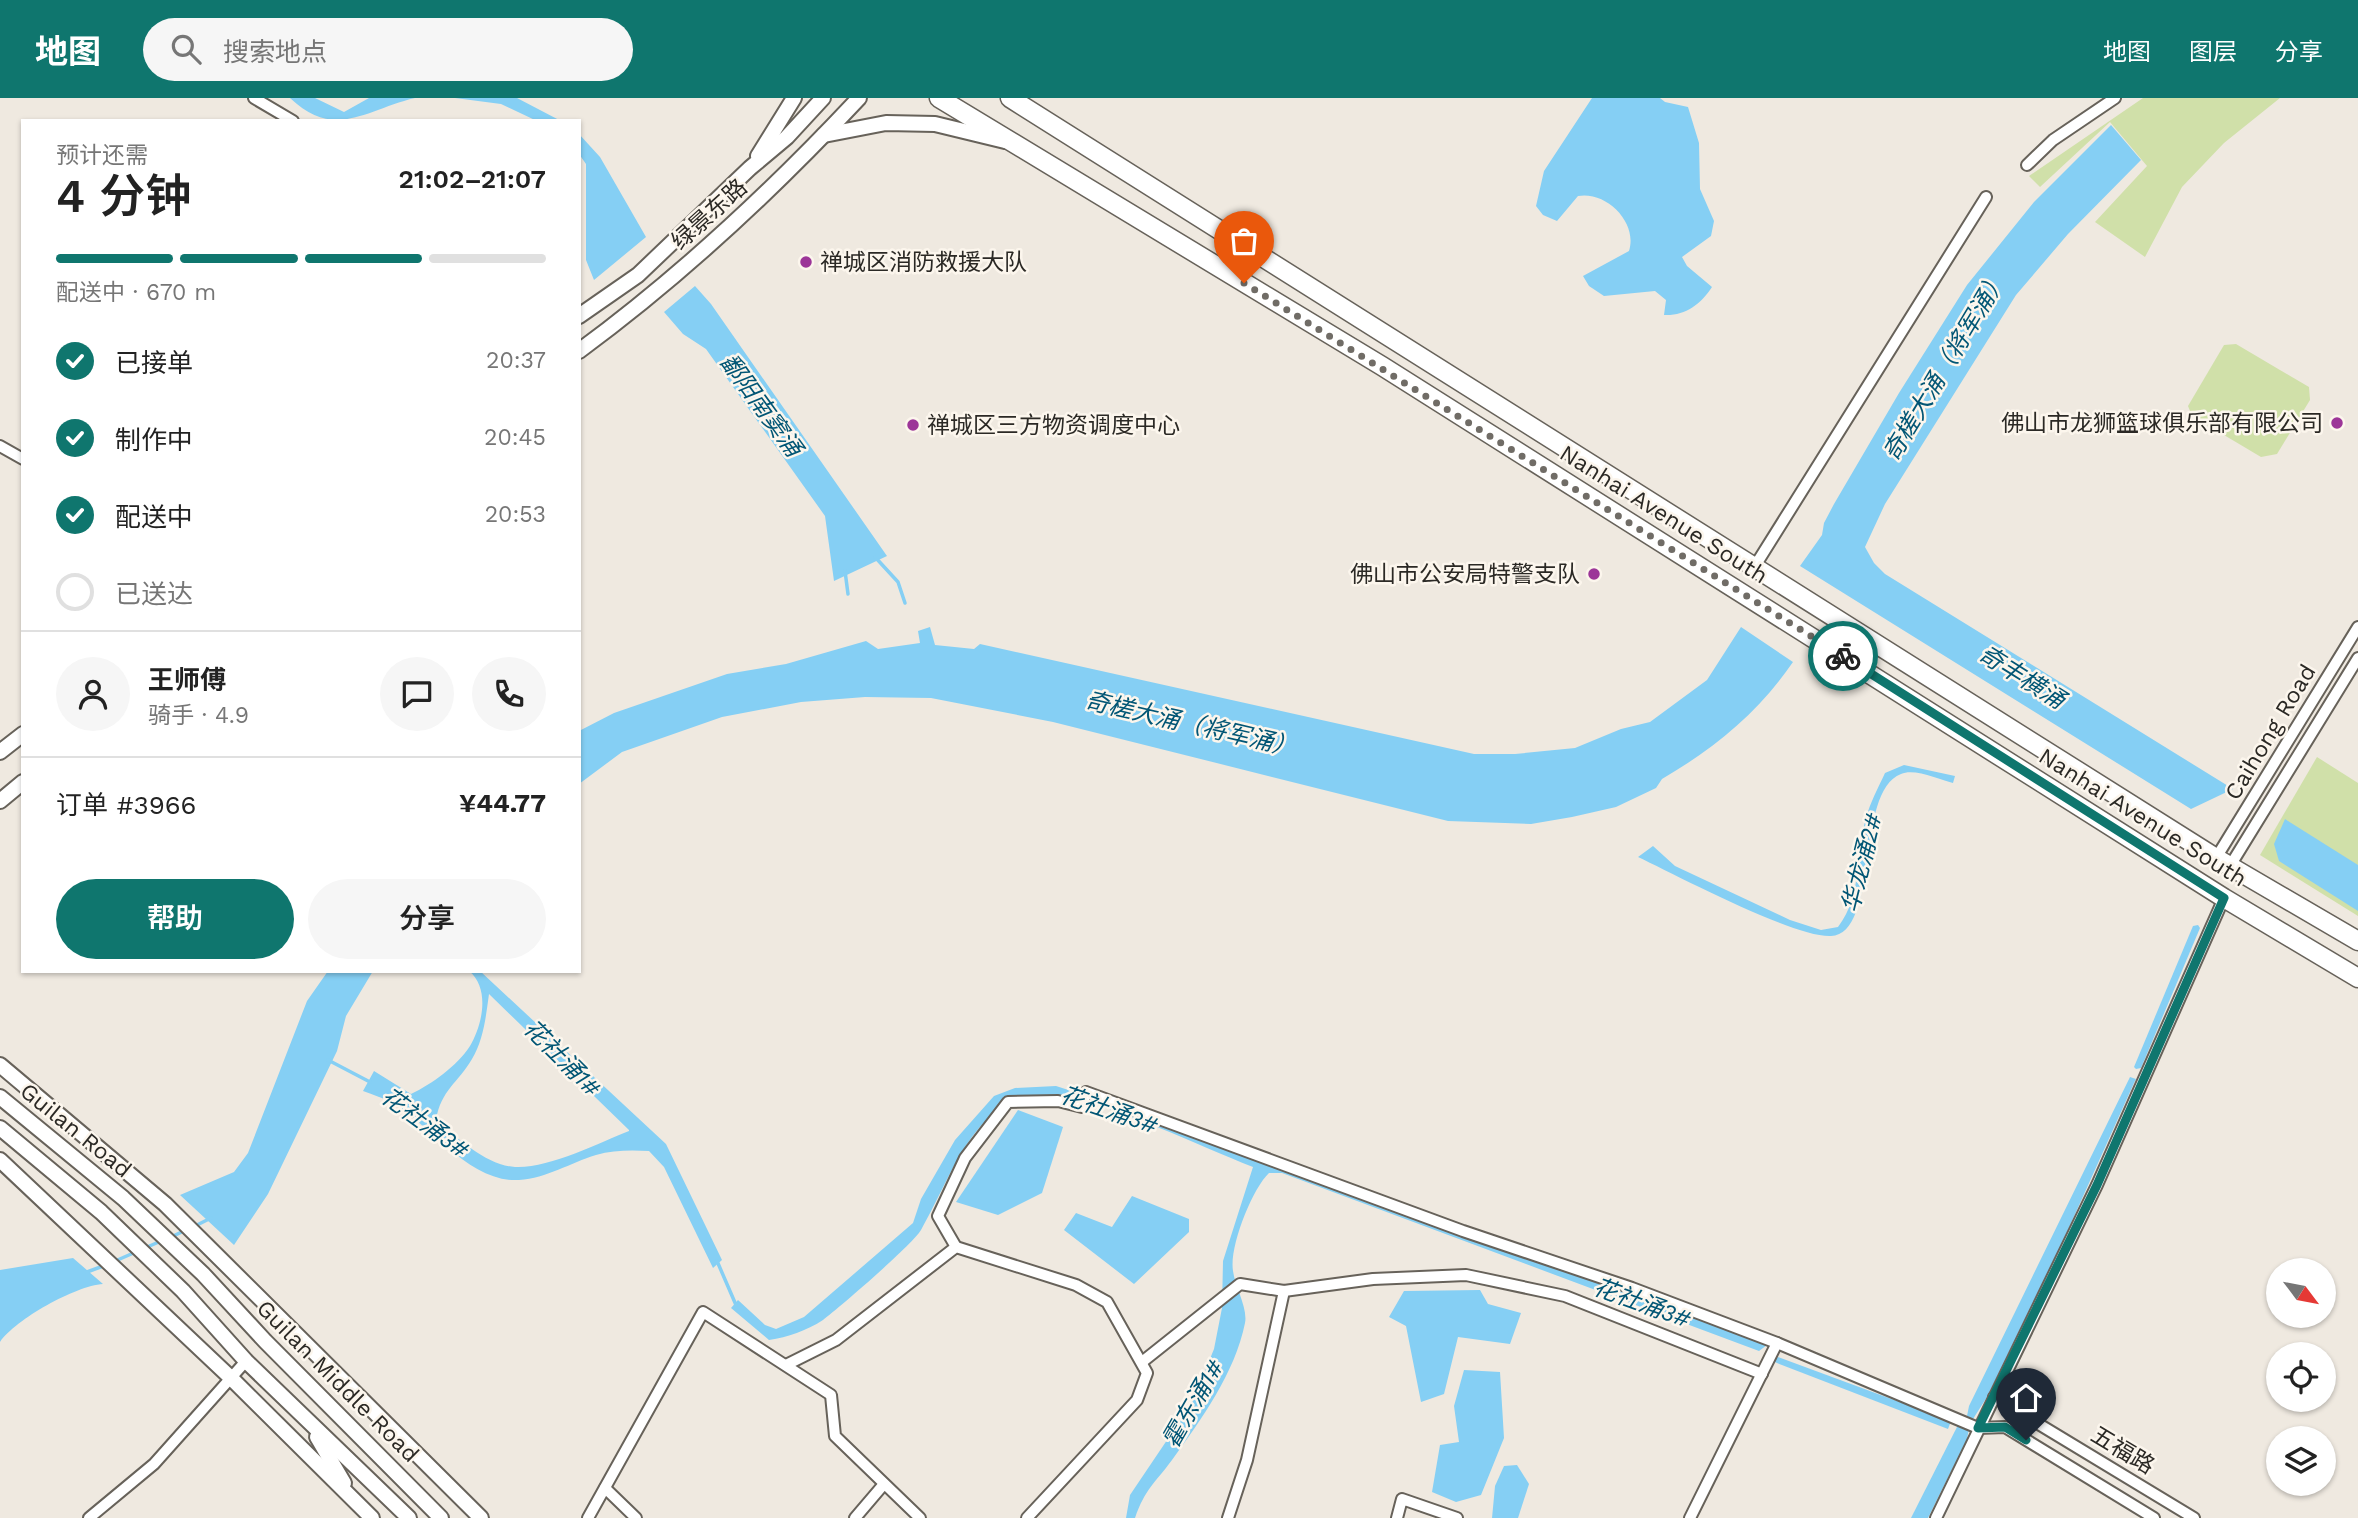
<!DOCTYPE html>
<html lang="zh">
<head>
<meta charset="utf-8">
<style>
	body { margin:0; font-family:"Work Sans","Noto Sans SC",sans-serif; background:#f6f6f6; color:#222; height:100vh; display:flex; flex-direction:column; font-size:26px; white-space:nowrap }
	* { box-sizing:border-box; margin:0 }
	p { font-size:23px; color:#767676 }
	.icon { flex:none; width:38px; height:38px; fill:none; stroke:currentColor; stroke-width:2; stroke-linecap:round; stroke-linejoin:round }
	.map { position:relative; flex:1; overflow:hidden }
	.drawer { position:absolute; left:21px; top:21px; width:560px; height:854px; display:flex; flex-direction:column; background:#fff; border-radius:0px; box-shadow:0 2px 5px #0004 }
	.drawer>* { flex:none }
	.needle { width:46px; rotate:122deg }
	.buttons { position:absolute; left:2266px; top:1160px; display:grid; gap:14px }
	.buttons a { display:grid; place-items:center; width:70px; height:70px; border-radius:50%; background:#fff; box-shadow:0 2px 5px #0004; font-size:35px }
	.pin { position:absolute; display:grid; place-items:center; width:60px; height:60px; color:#fff; margin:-72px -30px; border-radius:50% 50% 50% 0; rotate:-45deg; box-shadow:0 0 7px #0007 }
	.pin .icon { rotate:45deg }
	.courier { position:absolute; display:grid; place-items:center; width:70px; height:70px; margin:-35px; border:5px solid #0f766e; border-radius:50%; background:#fff; color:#222; box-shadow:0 2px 9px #0007 }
	.summary em { font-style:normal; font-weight:600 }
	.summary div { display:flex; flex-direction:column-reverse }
	.summary { display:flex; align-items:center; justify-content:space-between; height:119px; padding:0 35px }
	h1 { font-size:46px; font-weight:600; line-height:52px }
	.bar { display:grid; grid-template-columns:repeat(4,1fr); gap:10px 7px; align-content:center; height:84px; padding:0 35px }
	.bar i { height:9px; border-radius:5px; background:#e0e0e0 }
	.bar .current { background:#0f766e }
	.bar p { grid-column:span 4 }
	.line { display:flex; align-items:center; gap:18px; padding:0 35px; border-top:2px solid #e0e0e0 }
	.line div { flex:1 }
	.round { display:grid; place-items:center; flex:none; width:74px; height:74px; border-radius:37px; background:#f6f6f6 }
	ol { padding:0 35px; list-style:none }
	li { display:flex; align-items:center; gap:21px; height:77px }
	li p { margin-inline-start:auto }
	li .icon { padding:7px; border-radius:50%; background:#0f766e; color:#fff; stroke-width:4 }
	li:last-child { color:#767676 }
	li i { width:38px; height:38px; border:4px solid #e0e0e0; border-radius:50% }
	.action { display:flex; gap:14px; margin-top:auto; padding:14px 35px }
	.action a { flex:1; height:80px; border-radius:42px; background:#0f766e; color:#fff; font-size:28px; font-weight:600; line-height:80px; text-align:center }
	.action a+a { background:#f6f6f6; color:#222 }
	header { display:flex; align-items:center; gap:42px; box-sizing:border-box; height:98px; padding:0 35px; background:#0f766e; color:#fff }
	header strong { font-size:33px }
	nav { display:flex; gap:38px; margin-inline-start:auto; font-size:24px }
	.search { width:490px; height:63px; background:#f6f6f6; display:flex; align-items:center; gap:18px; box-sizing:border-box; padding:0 24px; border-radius:38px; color:#767676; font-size:26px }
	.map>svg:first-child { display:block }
	.green { fill:#d0e0a9 }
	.water { fill:#85cff4; fill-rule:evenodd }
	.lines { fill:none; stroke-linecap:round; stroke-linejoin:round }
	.stream { stroke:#85cff4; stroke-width:3.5 }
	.minor-casing { stroke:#67625a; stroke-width:14 }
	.major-casing { stroke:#67625a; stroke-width:18 }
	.highway-casing { stroke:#67625a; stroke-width:21 }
	.minor { stroke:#fff; stroke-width:10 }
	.major { stroke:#fff; stroke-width:14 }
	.highway { stroke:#fff; stroke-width:18 }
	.done { stroke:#706c66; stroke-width:7; stroke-dasharray:0 12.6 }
	.route { stroke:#0f766e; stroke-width:9 }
	.poi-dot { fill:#9c3598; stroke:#fcf6ed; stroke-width:2.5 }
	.labels { text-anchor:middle; stroke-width:5; stroke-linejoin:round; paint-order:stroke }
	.street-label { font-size:23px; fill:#2b2925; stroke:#fcf6ed }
	.poi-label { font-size:23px; fill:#2b2925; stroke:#fcf6ed; text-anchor:start }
	.water-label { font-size:24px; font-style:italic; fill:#025675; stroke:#fcf6ed }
</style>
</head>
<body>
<header>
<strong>地图</strong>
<div class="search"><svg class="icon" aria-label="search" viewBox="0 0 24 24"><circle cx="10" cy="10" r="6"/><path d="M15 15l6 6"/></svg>搜索地点</div>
<nav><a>地图</a><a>图层</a><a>分享</a></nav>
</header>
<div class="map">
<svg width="2358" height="1420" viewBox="0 0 2358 1420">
	<rect width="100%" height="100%" fill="#efe9e0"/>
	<g class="green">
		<path d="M 2143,0 L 2280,0 L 2224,45 L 2182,89 L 2145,159 L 2095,124 L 2147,68 L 2110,24 L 2040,89 L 2029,78 Z"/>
		<path d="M 2236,246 L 2309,289 L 2310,302 L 2277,356 L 2261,359 L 2192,318 L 2188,308 L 2224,247 Z"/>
		<path d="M 2317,659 L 2358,685 L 2358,818 L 2260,757 Z"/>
	</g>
	<g class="water">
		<path d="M 290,0 L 315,0 L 344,14 L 369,0 L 415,0 C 367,11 335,43 290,0 Z"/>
		<path d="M 455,0 L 517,0 L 561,23 L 537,23 L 501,6 Z"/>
		<path d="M 1592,0 L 1660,0 L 1665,4 L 1688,9 L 1699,45 L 1700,91 L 1714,123 L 1711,138 L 1682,159 L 1687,168 L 1712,189 C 1700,207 1685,218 1664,217 L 1666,202 L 1655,193 L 1604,198 L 1589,188 L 1583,178 L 1629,153 C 1638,125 1607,93 1578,98 L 1557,123 L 1543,117 L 1536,108 L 1544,73 Z"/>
		<path d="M 2111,27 L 2141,62 L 2068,136 L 2016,197 L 1885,406 L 1865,449 L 1874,465 L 1885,476 L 2233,691 L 2191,711 L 1800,468 L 1822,437 L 1824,425 L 1834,406 L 1899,295 L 1967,187 L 2034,104 Z"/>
		<path d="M 579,36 L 600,59 L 646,139 L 594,182 L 586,162 L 586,66 L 579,56 Z"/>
		<path d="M 695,188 L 711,206 L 887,458 L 834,483 L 825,418 L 706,251 L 683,236 L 664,214 Z"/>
		<path d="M 930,529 L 935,547 L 974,551 L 980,546 L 1474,656 L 1515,656 L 1575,650 L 1621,631 L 1650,624 L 1707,582 L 1741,529 L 1793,564 C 1758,615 1715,650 1662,681 L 1656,690 L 1616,709 L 1572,719 L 1531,726 L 1448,723 L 1053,624 L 931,600 L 865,599 L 801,604 L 722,619 L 622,654 L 579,686 L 579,633 L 614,615 L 727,576 L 786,566 L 866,543 L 878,551 L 920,545 L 918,533 Z"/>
		<path d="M 1904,667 L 1955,678 L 1953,685 C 1940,682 1915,670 1901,676 C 1854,694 1880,836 1831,838 C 1795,840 1676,777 1638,759 L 1653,748 L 1675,768 L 1790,822 L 1821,832 L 1838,829 C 1863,796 1855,758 1866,720 C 1870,705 1878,690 1885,675 Z"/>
		<path d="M 2285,721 L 2358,767 L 2358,813 L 2279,763 L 2274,746 Z"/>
		<path d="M 2198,827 L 2200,830 L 2141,970 L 2136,971 L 2134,969 L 2193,828 Z"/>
		<path d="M 328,873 L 373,873 L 346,918 L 337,953 L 268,1096 L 234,1147 L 180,1097 L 234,1074 L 248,1055 L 307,903 Z"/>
		<path d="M 469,873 L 480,873 L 666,1046 L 722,1162 L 713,1170 L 664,1069 L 649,1053 C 631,1052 613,1052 596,1057 C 570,1065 547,1080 519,1082 C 470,1085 431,1028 393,1005 C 384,1000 373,997 363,993 L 374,973 L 411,996 C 432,986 457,968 470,948 C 483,926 490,890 469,873 ZM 489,896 L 629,1032 L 629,1033 C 599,1045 547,1071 515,1069 C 486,1067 461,1042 440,1026 L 436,1022 C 441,992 458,985 472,961 C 484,941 486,917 489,896 Z"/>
		<path d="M 2130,979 L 2136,981 L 2134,985 L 2058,1154 L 1987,1299 L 1973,1321 L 1967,1318 L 1969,1308 Z"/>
		<path d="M 1056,988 L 1174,1026 L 1767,1247 L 1759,1253 L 1282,1075 L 1269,1075 C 1252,1091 1229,1149 1233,1173 C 1235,1189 1248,1210 1245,1225 C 1235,1275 1201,1322 1172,1362 C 1155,1385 1145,1391 1135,1420 L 1126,1420 L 1130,1397 L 1192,1305 L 1214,1251 L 1222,1210 L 1223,1163 L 1253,1069 C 1197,1047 1120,1009 1063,999 C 978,983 954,1076 921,1132 C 913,1146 839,1210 823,1222 C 806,1233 788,1239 769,1242 L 731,1210 L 738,1202 L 765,1227 L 776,1231 L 804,1219 L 913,1125 L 921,1101 L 955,1042 L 994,998 L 1015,990 Z"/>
		<path d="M 1018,1012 L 1063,1029 L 1042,1095 L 998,1117 L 956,1104 Z"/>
		<path d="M 1132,1098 L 1189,1121 L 1189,1134 L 1134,1186 L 1064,1132 L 1076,1115 L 1112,1129 Z"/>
		<path d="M 73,1160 L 103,1186 C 75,1188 16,1221 0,1244 L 0,1172 Z"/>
		<path d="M 1480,1192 L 1488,1206 L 1521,1215 L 1510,1246 L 1458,1239 L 1444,1296 L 1421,1304 L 1406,1228 L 1389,1219 L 1404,1193 Z"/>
		<path d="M 1778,1259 L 1951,1323 L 1948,1331 L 1777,1265 L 1773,1263 Z"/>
		<path d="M 1464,1272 L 1500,1274 L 1504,1340 L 1481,1397 L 1456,1404 L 1432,1394 L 1440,1347 L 1459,1344 L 1454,1308 Z"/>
		<path d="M 1958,1327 L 1969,1331 L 1967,1341 L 1928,1420 L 1911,1420 Z"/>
		<path d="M 1517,1367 L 1529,1386 L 1518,1420 L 1492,1420 L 1495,1388 L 1504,1368 Z"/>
	</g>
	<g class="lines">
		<g class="stream">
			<path d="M 875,459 L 898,484 L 905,505"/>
			<path d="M 845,473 L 848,496"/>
			<path d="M 328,962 L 370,984"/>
			<path d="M 193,1129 L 211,1120"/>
			<path d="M 171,1139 L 186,1132"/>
			<path d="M 145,1150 L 161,1143"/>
			<path d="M 717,1163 L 736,1207"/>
			<path d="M 113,1164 L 138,1153"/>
			<path d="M 87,1174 L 106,1167"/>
		</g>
		<defs>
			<g id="minor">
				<path d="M 254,0 L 293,23"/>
				<path d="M 2027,67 L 2053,42 L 2115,0"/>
				<path d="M 0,348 L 23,361"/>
				<path d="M 1755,468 L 1986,99"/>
				<path d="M 2216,760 L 2358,529"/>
				<path d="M 2230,768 L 2358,560"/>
				<path d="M 956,1149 L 938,1118 L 965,1060 L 1008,1004 L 1058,1003 L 1082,1009 L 1086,994 L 1463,1133 L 1632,1190 L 1777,1245"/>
				<path d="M 1142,1264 L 1240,1186 L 1284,1193 L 1373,1181 L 1466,1177 L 1565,1198 L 1762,1276"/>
				<path d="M 786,1267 L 836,1242 L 956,1149 L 1076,1187 L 1107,1204 L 1147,1275 L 1137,1302 L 1027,1420"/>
				<path d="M 1994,1299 L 2194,1420"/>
				<path d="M 605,1390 L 636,1420"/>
				<path d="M 89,1420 L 154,1366 L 246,1263"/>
				<path d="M 588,1420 L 703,1214 L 831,1297 L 835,1338 L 920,1420"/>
				<path d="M 855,1420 L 884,1386"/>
				<path d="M 1228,1420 L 1247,1362 L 1284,1193"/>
				<path d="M 1397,1420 L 1402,1401 L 1457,1420"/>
				<path d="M 1690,1420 L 1777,1245 L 1978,1330 L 2005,1329 L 2154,1420"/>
				<path d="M 1936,1420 L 2097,1087 L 2224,800"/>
			</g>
			<g id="major">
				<path d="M 824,37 L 886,25 L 935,26 L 1005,43"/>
				<path d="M 758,58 L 794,0"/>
				<path d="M 579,218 L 638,177 L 750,70 L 787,39 L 823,0"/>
				<path d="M 579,253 C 681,178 773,92 859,0"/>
				<path d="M 0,654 L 23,636"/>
				<path d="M 0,703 L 23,684"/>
				<path d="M 0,967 L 165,1106 L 481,1420"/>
				<path d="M 0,999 L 123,1100 L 203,1176 L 265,1243 L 441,1420"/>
				<path d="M 0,1030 L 101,1114 L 183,1193 L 246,1263 L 409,1420"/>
				<path d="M 0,1062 L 231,1280 L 372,1420"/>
				<path d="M 317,1339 L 344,1385"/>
			</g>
			<g id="highway">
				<path d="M 939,0 L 1382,268 L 2224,800 L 2358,880"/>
				<path d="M 1010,0 L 2216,760 L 2358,843"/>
			</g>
		</defs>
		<use href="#minor" class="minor-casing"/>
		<use href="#major" class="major-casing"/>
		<use href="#highway" class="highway-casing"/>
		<use href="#minor" class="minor"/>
		<use href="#major" class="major"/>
		<use href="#highway" class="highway"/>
	</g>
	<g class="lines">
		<path class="done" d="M 1244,185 L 1843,558"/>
		<path class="route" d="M 1843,558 L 2224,800 L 2097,1087 L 1978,1330 L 2005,1329 L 2026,1342"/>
	</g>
	<g class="poi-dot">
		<circle cx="806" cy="164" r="7"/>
		<circle cx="2337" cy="325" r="7"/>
		<circle cx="913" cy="327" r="7"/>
		<circle cx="1594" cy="476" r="7"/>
	</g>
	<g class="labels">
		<g class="street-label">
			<text transform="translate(709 116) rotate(-42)" y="8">绿景东路</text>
			<text transform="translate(1664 416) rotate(32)" y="8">Nanhai Avenue South</text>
			<text transform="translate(2270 634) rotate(-59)" y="8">Caihong Road</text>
			<text transform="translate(2143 719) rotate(32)" y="8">Nanhai Avenue South</text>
			<text transform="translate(76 1032) rotate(39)" y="8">Guilan Road</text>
			<text transform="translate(338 1283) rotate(45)" y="8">Guilan Middle Road</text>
			<text transform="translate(2123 1352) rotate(31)" y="8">五福路</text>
		</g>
		<g class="poi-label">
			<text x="820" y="172">禅城区消防救援大队</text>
			<text x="2323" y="333" text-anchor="end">佛山市龙狮篮球俱乐部有限公司</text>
			<text x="927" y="335">禅城区三方物资调度中心</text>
			<text x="1580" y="484" text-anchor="end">佛山市公安局特警支队</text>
		</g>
		<g class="water-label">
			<text transform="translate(1945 268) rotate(-59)" y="8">奇槎大涌（将军涌）</text>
			<text transform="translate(761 307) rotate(54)" y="8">鄱阳南窦涌</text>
			<text transform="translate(2022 579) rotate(32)" y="8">奇丰横涌</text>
			<text transform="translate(1191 626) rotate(13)" y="8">奇槎大涌（将军涌）</text>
			<text transform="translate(1862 765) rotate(-76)" y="8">华龙涌2#</text>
			<text transform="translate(562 960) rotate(45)" y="8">花社涌1#</text>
			<text transform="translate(1109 1012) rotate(19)" y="8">花社涌3#</text>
			<text transform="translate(425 1025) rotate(36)" y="8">花社涌3#</text>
			<text transform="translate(1642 1205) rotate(20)" y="8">花社涌3#</text>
			<text transform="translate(1193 1306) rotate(-60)" y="8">霍东涌1#</text>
		</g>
	</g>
</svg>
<div class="buttons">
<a><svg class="needle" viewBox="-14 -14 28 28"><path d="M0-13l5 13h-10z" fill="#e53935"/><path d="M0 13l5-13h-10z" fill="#767676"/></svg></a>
<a><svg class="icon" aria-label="locate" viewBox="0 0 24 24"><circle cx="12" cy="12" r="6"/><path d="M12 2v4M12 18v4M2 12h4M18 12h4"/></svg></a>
<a><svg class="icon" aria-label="layers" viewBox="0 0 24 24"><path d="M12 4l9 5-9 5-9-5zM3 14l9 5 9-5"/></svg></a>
</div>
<div class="pin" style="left:1244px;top:185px;background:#ea580c"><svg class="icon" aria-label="bag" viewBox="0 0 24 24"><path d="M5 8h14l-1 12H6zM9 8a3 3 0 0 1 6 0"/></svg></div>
<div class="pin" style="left:2026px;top:1342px;background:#1f2937"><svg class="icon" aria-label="home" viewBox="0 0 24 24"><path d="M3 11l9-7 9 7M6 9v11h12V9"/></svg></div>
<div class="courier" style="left:1843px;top:558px"><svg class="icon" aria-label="bike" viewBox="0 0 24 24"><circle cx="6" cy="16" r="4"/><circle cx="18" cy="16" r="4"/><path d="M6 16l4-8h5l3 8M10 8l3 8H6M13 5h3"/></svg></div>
<section class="drawer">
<div class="summary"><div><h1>4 分钟</h1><p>预计还需</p></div><em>21:02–21:07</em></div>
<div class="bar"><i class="current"></i><i class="current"></i><i class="current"></i><i></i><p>配送中 · 670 m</p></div>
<ol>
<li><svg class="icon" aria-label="check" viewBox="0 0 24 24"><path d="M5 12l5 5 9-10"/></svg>已接单<p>20:37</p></li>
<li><svg class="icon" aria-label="check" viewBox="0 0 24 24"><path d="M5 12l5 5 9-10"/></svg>制作中<p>20:45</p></li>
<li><svg class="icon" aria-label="check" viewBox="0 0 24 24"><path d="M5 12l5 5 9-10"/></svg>配送中<p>20:53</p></li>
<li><i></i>已送达</li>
</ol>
<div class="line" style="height:126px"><a class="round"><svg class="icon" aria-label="person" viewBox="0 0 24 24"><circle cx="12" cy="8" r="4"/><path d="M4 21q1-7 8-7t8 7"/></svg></a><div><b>王师傅</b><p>骑手 · 4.9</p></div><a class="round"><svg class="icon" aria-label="chat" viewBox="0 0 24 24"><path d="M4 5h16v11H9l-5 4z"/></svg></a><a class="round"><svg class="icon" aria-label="phone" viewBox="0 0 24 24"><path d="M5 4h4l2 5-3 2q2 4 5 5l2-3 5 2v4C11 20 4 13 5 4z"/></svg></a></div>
<div class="line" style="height:91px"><div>订单 #3966</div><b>¥44.77</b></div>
<div class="action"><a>帮助</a><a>分享</a></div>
</section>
</div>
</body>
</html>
